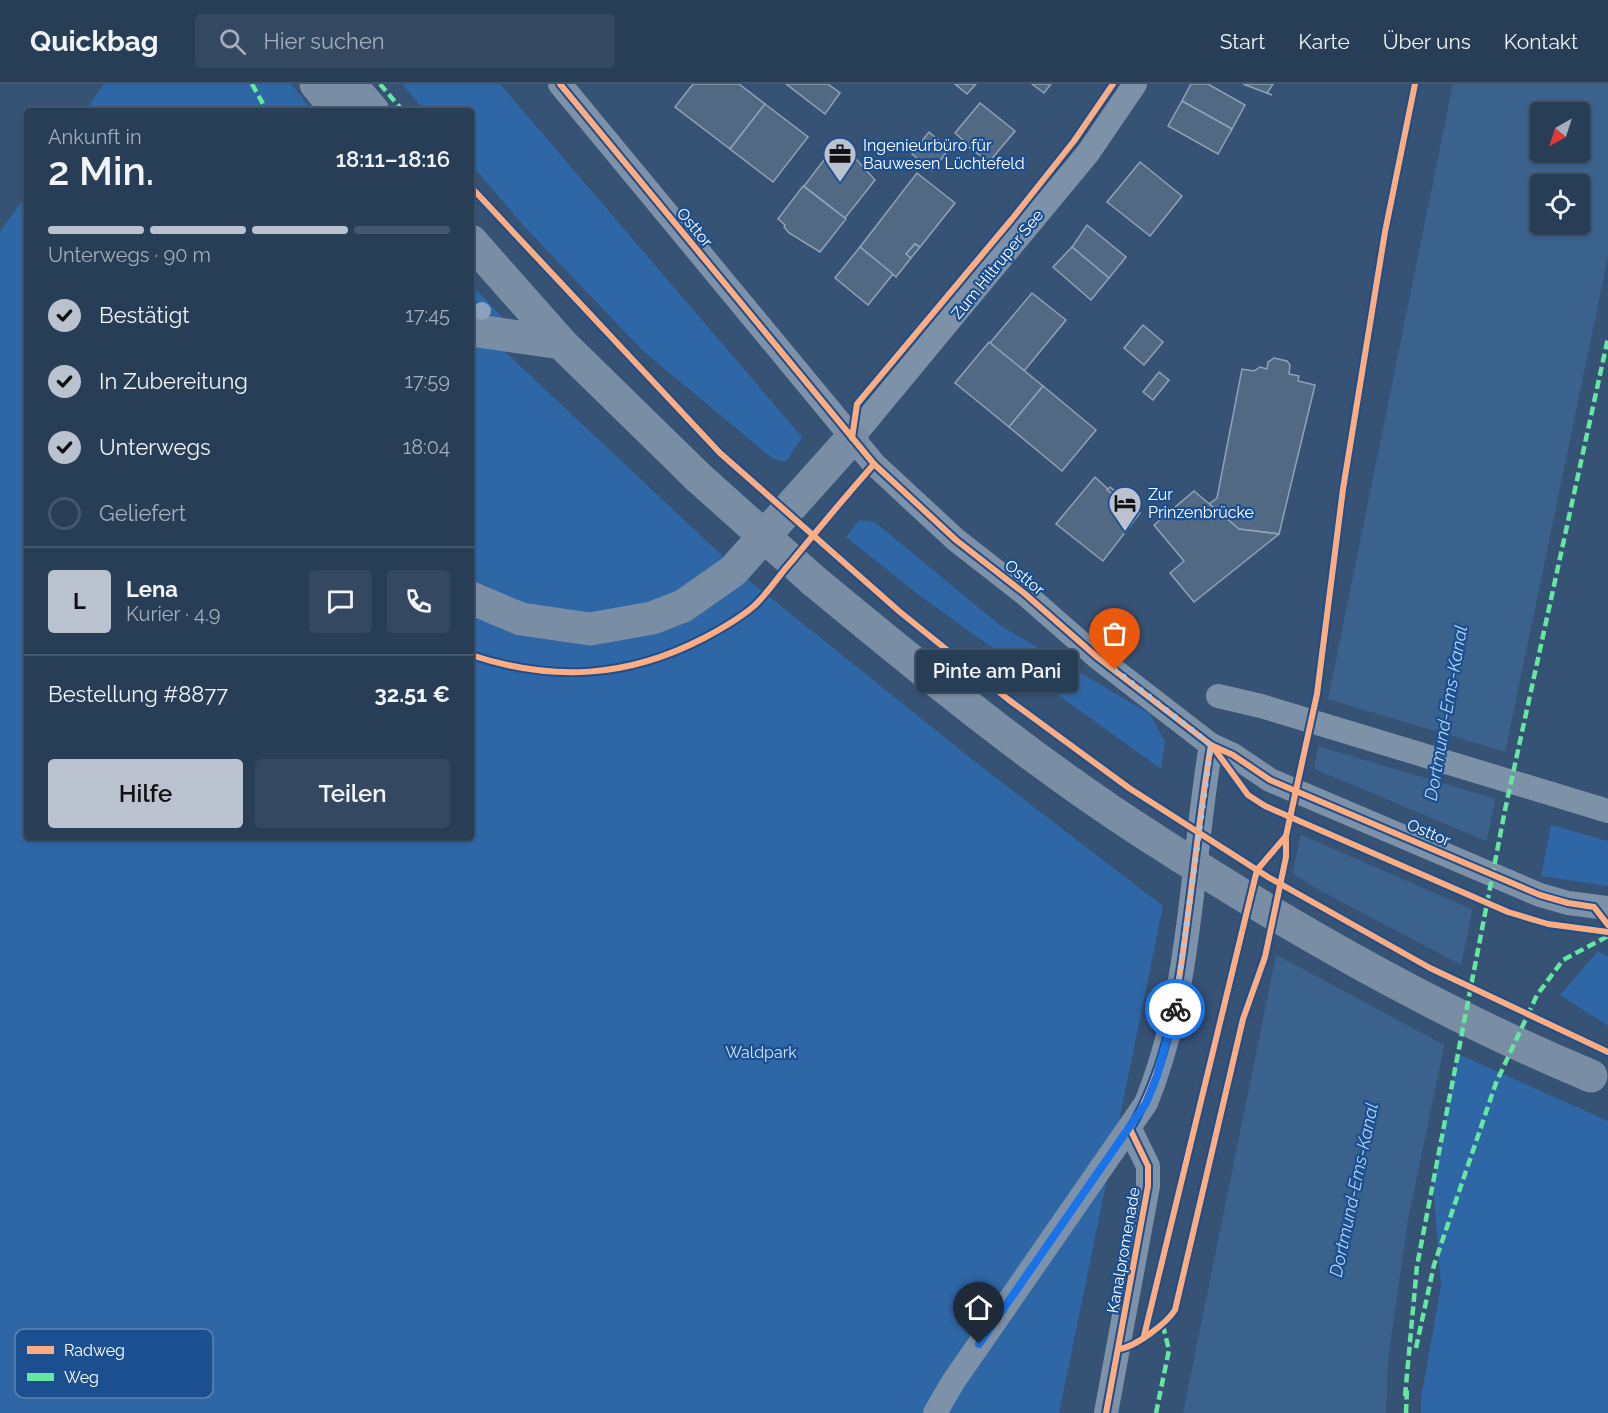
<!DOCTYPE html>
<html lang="de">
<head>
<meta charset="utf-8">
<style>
	body { margin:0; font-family:Raleway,sans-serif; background:#344961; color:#f1f3f6; height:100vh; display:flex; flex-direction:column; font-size:22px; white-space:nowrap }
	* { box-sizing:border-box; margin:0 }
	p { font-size:20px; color:#a5aeba }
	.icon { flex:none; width:33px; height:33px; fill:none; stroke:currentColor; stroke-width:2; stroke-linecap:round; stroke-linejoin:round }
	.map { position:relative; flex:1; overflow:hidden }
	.side { position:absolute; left:24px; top:24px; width:450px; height:732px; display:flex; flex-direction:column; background:#283e57; border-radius:6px; box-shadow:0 2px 4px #0004,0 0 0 2px #44576d }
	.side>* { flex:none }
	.needle { width:39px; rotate:219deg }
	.fabs { position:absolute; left:1530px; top:18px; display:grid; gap:12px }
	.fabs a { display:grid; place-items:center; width:60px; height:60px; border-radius:6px; background:#283e57; box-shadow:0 2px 4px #0004,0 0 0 2px #44576d; font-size:30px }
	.pin { position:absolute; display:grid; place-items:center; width:51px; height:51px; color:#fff; margin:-62px -26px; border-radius:50% 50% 50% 0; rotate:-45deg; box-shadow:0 0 6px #0007 }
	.pin .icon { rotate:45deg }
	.courier { position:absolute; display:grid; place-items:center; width:60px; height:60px; margin:-30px; border:4px solid #1a73e8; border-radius:50%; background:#fff; color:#222; box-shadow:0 2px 8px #0007 }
	.bubble { position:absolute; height:42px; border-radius:6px; background:#283e57; box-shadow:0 2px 4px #0004,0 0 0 2px #44576d; font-size:20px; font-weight:600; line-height:42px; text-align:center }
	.head em { font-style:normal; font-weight:600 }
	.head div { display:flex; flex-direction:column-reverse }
	.head { display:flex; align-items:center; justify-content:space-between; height:102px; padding:0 24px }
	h1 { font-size:39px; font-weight:600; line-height:45px }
	.bar { display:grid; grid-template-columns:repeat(4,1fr); gap:9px 6px; align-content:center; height:72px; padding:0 24px }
	.bar i { height:8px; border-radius:4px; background:#44576d }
	.bar .active { background:#b9c2ce }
	.bar p { grid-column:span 4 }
	.line { display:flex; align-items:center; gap:15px; padding:0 24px; border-top:2px solid #44576d }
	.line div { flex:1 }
	.round { display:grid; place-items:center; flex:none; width:63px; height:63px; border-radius:6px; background:#344961 }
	ol { padding:0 24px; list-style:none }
	li { display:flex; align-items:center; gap:18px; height:66px }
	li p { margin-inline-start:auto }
	li .icon { padding:6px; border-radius:50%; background:#b9c2ce; color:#111; stroke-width:4 }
	li:last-child { color:#a5aeba }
	li i { width:33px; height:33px; border:3px solid #44576d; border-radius:50% }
	.cta { display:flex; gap:12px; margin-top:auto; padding:12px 24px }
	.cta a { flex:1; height:69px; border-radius:6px; background:#b9c2ce; color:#111; font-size:24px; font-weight:600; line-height:69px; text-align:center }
	.cta a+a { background:#344961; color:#f1f3f6 }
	header { display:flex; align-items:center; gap:36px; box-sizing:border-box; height:84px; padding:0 30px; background:#283e57; border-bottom:2px solid #44576d }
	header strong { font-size:28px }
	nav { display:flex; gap:33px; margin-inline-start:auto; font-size:21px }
	.search { width:420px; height:54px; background:#344961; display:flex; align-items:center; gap:15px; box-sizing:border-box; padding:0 21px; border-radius:6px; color:#a5aeba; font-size:22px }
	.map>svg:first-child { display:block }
	.green { fill:#2f66a5 }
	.water { fill:#3b618d; fill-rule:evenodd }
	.pier { fill:#365274 }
	.building { fill:#526984; stroke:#92a2b6; stroke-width:1.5 }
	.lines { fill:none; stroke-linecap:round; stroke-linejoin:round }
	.minor { stroke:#7d92a8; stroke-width:24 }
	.secondary { stroke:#798da4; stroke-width:33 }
	.secondary-bridge { stroke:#798da4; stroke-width:33 }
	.quiet { stroke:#66e7a1; stroke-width:4.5; stroke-dasharray:9 4.5; stroke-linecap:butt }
	.cycleway-casing { stroke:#1b4f8f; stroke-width:10 }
	.cycleway { stroke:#ffac80; stroke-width:6 }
	.tree { fill:#8aa2be }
	.done { stroke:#b9c2ce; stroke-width:6; stroke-dasharray:0 10.8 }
	.route { stroke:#1a73e8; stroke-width:8 }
	.labels { text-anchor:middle; stroke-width:4.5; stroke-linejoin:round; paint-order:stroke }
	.poi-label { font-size:16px; fill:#fff; stroke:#1b4f8f; text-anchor:start }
	.street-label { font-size:16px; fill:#fff; stroke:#1b4f8f }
	.park-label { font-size:16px; fill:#cfe3fa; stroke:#1b4f8f }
	.water-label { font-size:18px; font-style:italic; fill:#b5d3f5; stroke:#1b4f8f }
	.key { fill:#1b4f8f; stroke:#5f84b1; stroke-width:1.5 }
	.key-label { font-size:16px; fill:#fff }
</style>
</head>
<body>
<header>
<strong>Quickbag</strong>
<div class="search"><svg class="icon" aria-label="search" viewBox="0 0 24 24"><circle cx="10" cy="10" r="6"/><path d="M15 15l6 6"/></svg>Hier suchen</div>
<nav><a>Start</a><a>Karte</a><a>Über uns</a><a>Kontakt</a></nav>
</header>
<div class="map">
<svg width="1608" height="1329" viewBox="0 0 1608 1329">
	<rect width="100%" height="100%" fill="#365274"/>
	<g class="green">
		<path d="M 104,0 L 291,0 L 313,27 L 85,27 Z"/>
		<path d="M 402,0 L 500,0 L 802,353 L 786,378 L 773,375 L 642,266 L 523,141 L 471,80 L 471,27 L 425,27 Z"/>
		<path d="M 27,110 L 27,753 L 471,753 L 471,200 L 502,233 L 500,263 L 746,494 L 978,680 L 1163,822 L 1059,1329 L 0,1329 L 0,148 Z"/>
		<path d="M 859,436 L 875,438 L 1001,542 L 1150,630 L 1165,658 L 1161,685 L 919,511 L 846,453 Z"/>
		<path d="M 1551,741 L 1608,757 L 1608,802 L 1541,792 Z"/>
		<path d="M 1598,867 L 1608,873 L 1608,942 L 1560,911 Z"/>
		<path d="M 1458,970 L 1608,1037 L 1608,1329 L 1421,1329 L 1421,1314 L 1441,1201 L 1433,1100 Z"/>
	</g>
	<path class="water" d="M 1453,0 L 1608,0 L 1608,173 L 1408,1136 L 1388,1276 L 1386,1329 L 1183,1329 ZM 1540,28 L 1580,28 L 1580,68 L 1540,68 ZM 1540,100 L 1580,100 L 1580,140 L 1540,140 Z"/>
	<g class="pier">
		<path d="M 1324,614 L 1509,669 L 1500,716 L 1314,661 Z"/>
		<path d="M 1310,683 L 1491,759 L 1476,827 L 1297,749 Z"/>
		<path d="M 1289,787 L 1319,806 L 1465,883 L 1448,963 L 1273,869 Z"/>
	</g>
	<g class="building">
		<path d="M 693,0 L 739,0 L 765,20 L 730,65 L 675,23 Z"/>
		<path d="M 786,0 L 828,0 L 840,9 L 825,30 Z"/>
		<path d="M 955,0 L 976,0 L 967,10 Z"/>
		<path d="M 1032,0 L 1051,0 L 1044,9 Z"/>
		<path d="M 1191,0 L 1208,0 L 1245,21 L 1232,45 L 1182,17 Z"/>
		<path d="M 1243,0 L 1273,0 L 1267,9 L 1272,11 Z"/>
		<path d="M 1182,17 L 1232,45 L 1218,70 L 1168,42 Z"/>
		<path d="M 980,19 L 1015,47 L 989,78 L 963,59 L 964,57 L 955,49 Z"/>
		<path d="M 765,20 L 808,53 L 773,98 L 730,65 Z"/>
		<path d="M 929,48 L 949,65 L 932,87 L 912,70 Z"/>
		<path d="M 834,63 L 857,76 L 875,96 L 845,134 L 804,102 Z"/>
		<path d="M 1140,78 L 1182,112 L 1150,152 L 1107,118 Z"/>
		<path d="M 917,89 L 955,119 L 920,163 L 915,160 L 906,170 L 911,174 L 896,193 L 860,163 Z"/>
		<path d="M 803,102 L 846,135 L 820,168 L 789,149 L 784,143 L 785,141 L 778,135 Z"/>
		<path d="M 1087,141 L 1126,173 L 1109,194 L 1072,163 Z"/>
		<path d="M 915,160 L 920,163 L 911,174 L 906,170 Z"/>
		<path d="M 860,163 L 893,190 L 868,221 L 835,194 Z"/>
		<path d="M 1072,163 L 1109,194 L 1091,216 L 1053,183 Z"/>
		<path d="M 1032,209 L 1066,236 L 1024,287 L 990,259 Z"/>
		<path d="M 1143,241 L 1163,258 L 1144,281 L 1124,264 Z"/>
		<path d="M 989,258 L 1043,302 L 1009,343 L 955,299 Z"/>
		<path d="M 1274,274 L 1287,277 L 1290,281 L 1289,290 L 1299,292 L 1298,297 L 1315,301 L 1279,450 L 1239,445 L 1209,420 L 1217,414 L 1242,285 L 1254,287 L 1260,283 L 1267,285 L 1268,278 Z"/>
		<path d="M 1159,288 L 1169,296 L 1153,316 L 1143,308 Z"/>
		<path d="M 1043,302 L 1096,346 L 1062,387 L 1009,343 Z"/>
		<path d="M 1095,393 L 1124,420 L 1125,418 L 1140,429 L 1103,477 L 1056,440 Z"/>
		<path d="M 1110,403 L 1127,416 L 1124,420 L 1107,406 Z"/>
		<path d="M 1194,407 L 1239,445 L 1279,450 L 1194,518 L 1170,489 L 1184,477 L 1154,441 Z"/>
	</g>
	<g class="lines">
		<g class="minor">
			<path d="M 560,0 L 874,380 L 956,456 L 1024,509 L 1097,573 L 1211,661 L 1233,671 L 1270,696 L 1540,811 L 1568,819 L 1608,824"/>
			<path d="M 852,354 L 1088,69 L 1135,0"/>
			<path d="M 1218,612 L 1261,622 L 1608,727"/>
			<path d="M 935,1329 L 953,1298 L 1146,1019 C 1192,906 1191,780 1211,661"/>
			<path d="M 1106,1329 L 1148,1102 L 1148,1082 L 1130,1045"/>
		</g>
		<g class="secondary">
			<path d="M 316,0 L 338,27"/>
			<path d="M 350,0 L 373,27"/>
			<path d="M 471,157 L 561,259 L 698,393"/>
			<path d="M 471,246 L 561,259"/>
			<path d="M 814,497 C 923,587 1033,678 1152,754"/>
			<path d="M 471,514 L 521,535 L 590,545 L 652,534 L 683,522 L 733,487 L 852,354"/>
		</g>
		<g class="secondary-bridge">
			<path d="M 698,393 L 814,497"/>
			<path d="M 1152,754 C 1292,845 1437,928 1591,992"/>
		</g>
		<g class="quiet">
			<path d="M 252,0 L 267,27"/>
			<path d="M 380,0 L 403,27"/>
			<path d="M 1416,1264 L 1434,1181 L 1496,999 L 1537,911 L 1563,876 L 1608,852"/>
			<path d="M 1405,1312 L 1417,1182 L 1505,726 L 1608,254"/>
			<path d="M 1156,1329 L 1169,1266 L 1163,1242"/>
			<path d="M 1406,1329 L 1407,1305"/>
		</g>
		<defs>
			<g id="cycleway">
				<path d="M 560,0 L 874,380 L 956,456 L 1024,509 L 1097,573 L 1211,661 L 1233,671 L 1270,696 L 1540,811 L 1568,819 L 1594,823 L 1608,841"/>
				<path d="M 471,103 L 720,369 L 900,528 L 1009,616 L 1129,704 L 1268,793 L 1430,884 L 1608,968"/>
				<path d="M 852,354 L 857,320 L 1012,135 L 1074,57 L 1113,0"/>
				<path d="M 471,571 C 553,598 627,594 704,554 C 721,545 739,535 754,522 C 768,509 779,491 792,477 C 819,444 846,412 874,380"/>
				<path d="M 1213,663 L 1248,711 L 1265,722 L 1508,828 L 1548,840 L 1608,848"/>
				<path d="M 1144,1252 L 1257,786 L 1286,752"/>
				<path d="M 1119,1265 C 1135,1263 1166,1240 1175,1226 L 1243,935 L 1265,873 L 1286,773 L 1286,752 L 1317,610 L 1343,405 L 1385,148 L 1415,0"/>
				<path d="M 1106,1329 L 1148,1102 L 1148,1082 L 1130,1045 C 1168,981 1178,910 1187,838 C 1195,779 1201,720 1211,661"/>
			</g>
		</defs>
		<use href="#cycleway" class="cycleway-casing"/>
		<use href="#cycleway" class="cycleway"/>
	</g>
	<circle class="tree" cx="482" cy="227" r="9"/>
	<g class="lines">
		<path class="done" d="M 1115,586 L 1211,661 L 1175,925"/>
		<path class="route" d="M 979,1260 L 1146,1019 L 1157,992 L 1175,925"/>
	</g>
	<defs>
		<symbol id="office-pin" viewBox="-11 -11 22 30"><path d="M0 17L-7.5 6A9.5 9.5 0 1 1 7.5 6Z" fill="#b9c2ce" stroke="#1b4f8f"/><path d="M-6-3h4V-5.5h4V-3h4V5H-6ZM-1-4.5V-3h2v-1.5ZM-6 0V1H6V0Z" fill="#111"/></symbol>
		<symbol id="hotel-pin" viewBox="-11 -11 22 30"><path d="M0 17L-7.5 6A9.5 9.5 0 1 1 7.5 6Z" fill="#b9c2ce" stroke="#1b4f8f"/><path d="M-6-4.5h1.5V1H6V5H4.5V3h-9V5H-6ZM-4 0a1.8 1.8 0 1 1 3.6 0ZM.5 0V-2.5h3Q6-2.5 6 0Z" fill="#111"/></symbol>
	</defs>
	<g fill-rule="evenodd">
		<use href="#office-pin" x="821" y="51" width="38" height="52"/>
		<use href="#hotel-pin" x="1106" y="400" width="38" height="52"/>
	</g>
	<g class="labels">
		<g class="poi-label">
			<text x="863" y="67">Ingenieurbüro für<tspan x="863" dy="18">Bauwesen Lüchtefeld</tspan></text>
			<text x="1148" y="416">Zur<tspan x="1148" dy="18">Prinzenbrücke</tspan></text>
		</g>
		<g class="street-label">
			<text transform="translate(695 143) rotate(50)" y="6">Osttor</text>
			<text transform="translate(997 180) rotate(-51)" y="6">Zum Hiltruper See</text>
			<text transform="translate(1025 493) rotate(39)" y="6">Osttor</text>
			<text transform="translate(1429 748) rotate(23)" y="6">Osttor</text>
			<text transform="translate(1123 1166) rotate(-80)" y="6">Kanalpromenade</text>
		</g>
		<g class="park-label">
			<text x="761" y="974">Waldpark</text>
		</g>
		<g class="water-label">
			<text transform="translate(1446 629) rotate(-80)" y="6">Dortmund-Ems-Kanal</text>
			<text transform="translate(1354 1106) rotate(-78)" y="6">Dortmund-Ems-Kanal</text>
		</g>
	</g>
	<rect x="15" y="1245" width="198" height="69" rx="9" class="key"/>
	<rect x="27" y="1262" width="27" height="8" fill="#ffac80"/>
	<rect x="27" y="1289" width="27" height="8" fill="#66e7a1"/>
	<g class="key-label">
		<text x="64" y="1272">Radweg</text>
		<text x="64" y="1299">Weg</text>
	</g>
</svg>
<div class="fabs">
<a><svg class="needle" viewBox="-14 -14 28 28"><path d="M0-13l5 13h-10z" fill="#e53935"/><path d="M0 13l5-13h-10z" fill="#a5aeba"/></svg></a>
<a><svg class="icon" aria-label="locate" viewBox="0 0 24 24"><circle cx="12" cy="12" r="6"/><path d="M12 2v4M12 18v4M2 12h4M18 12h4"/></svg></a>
</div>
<div class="pin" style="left:1115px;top:586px;background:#ea580c"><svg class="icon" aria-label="bag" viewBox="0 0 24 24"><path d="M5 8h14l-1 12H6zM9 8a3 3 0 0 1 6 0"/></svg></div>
<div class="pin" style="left:979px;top:1260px;background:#1f2937"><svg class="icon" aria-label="home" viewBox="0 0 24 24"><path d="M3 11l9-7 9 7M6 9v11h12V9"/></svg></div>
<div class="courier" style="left:1175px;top:925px"><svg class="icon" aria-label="bike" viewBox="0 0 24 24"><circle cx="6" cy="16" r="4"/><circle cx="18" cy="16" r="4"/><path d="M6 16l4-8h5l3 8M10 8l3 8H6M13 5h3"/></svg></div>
<div class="bubble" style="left:916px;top:566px;width:162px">Pinte am Pani</div>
<section class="side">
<div class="head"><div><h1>2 Min.</h1><p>Ankunft in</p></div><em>18:11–18:16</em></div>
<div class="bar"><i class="active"></i><i class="active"></i><i class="active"></i><i></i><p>Unterwegs · 90 m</p></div>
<ol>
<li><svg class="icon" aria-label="check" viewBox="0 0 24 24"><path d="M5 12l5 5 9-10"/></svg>Bestätigt<p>17:45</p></li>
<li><svg class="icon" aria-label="check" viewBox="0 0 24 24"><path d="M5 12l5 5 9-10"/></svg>In Zubereitung<p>17:59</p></li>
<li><svg class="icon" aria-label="check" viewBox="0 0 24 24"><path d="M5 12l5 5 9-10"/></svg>Unterwegs<p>18:04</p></li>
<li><i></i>Geliefert</li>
</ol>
<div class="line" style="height:108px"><b class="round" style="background:#b9c2ce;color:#111">L</b><div><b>Lena</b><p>Kurier · 4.9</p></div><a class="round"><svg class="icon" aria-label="chat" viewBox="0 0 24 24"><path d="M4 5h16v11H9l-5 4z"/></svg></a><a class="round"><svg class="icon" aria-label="phone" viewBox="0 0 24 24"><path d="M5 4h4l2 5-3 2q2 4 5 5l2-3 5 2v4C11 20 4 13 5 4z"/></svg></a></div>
<div class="line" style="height:78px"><div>Bestellung #8877</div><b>32.51 €</b></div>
<div class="cta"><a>Hilfe</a><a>Teilen</a></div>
</section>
</div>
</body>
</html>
